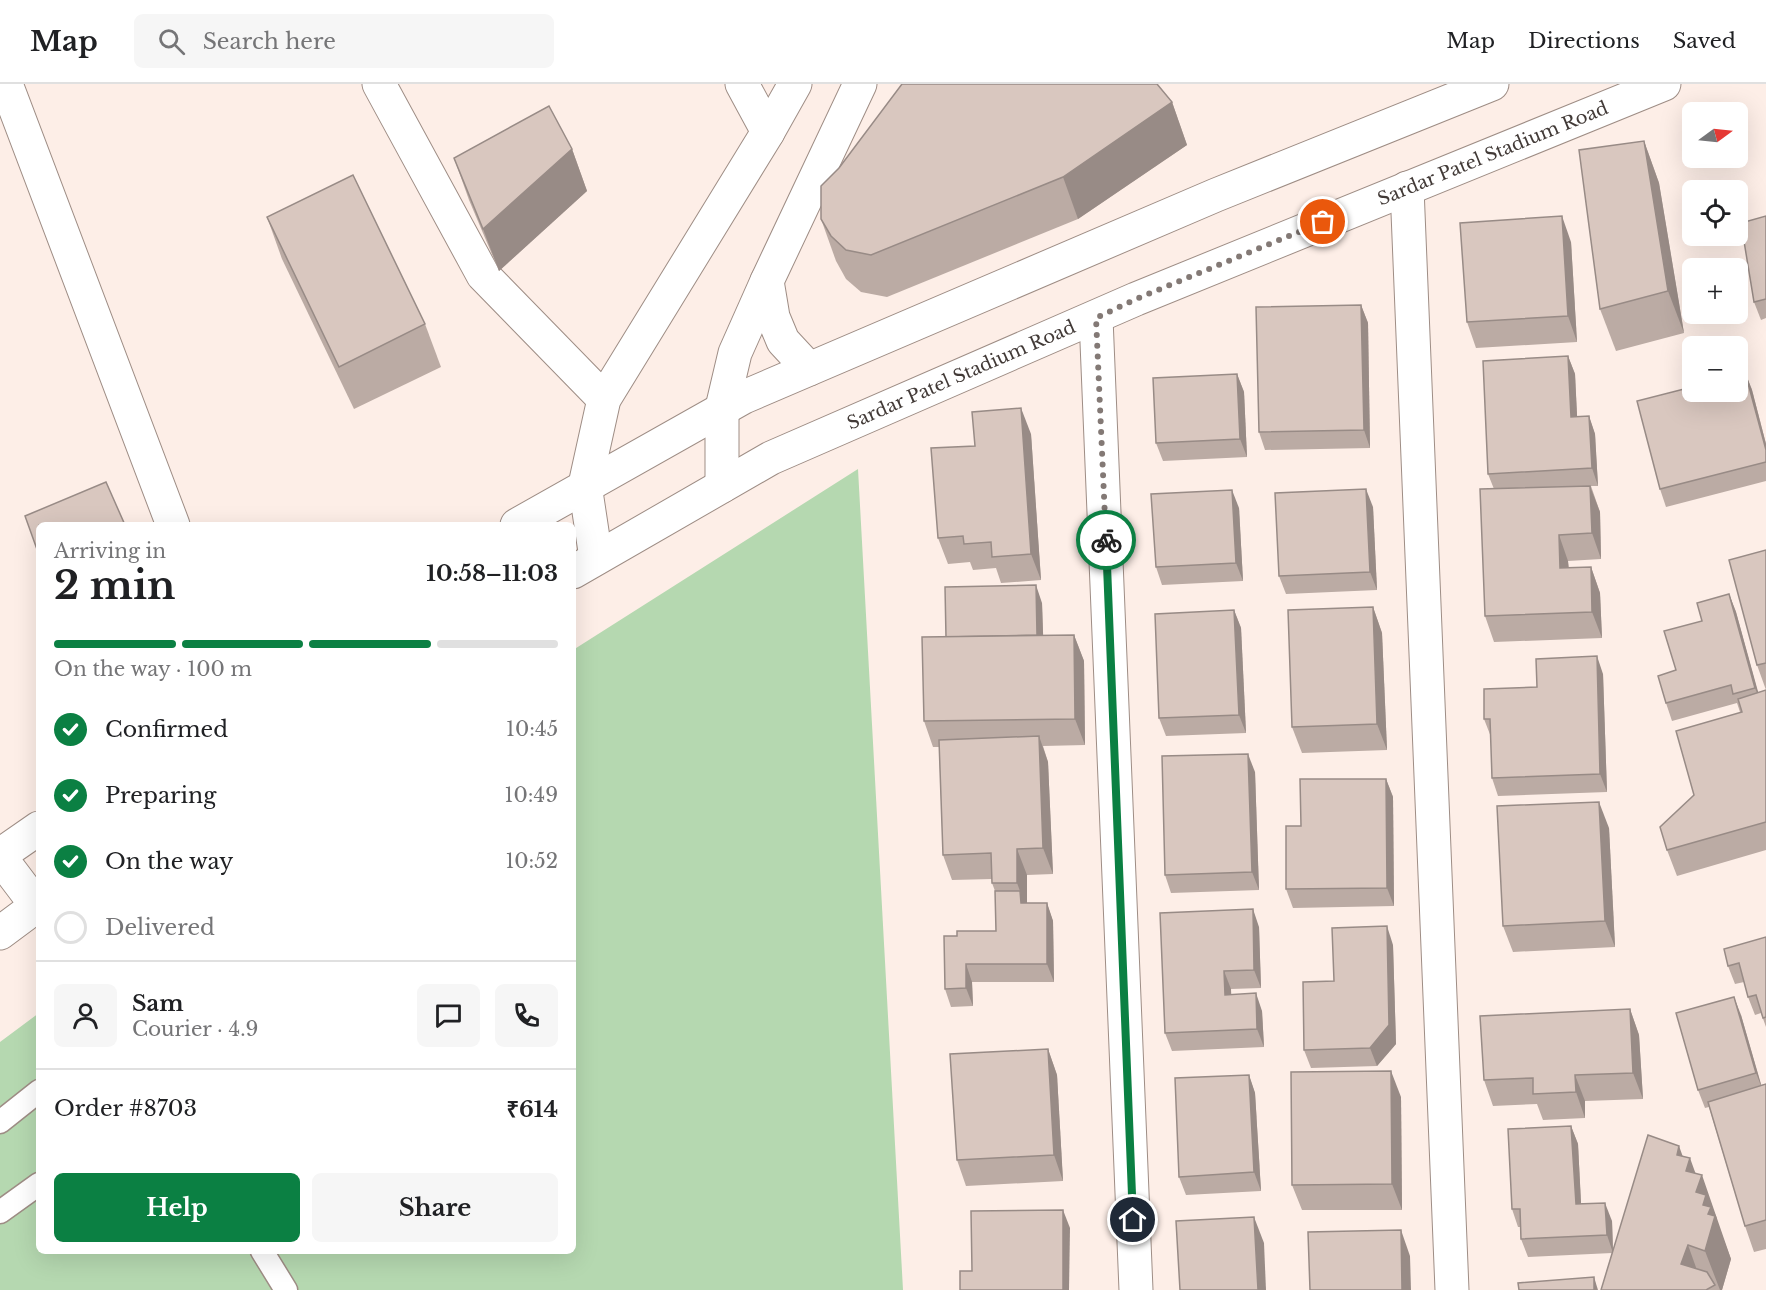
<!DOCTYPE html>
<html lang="en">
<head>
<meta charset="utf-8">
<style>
	body { margin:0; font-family:"Libre Baskerville",serif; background:#f6f6f6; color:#202124; height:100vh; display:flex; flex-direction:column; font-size:22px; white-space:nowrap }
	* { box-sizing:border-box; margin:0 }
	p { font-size:20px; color:#757577 }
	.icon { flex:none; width:33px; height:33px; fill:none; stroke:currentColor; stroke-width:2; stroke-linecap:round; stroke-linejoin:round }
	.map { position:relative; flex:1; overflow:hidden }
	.details { position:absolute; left:36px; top:438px; width:540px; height:732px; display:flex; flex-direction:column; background:#fff; border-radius:9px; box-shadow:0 6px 24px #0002 }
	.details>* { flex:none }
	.needle { width:39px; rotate:75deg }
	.controls { position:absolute; left:1682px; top:18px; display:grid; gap:12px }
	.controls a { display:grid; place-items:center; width:66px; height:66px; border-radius:9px; background:#fff; box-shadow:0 6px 24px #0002; font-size:30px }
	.pin { position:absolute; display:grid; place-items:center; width:51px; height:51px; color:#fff; margin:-26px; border:3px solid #fff; border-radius:50%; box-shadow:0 2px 6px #0007 }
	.courier { position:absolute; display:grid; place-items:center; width:60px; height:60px; margin:-30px; border:4px solid #0b8043; border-radius:50%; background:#fff; color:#222; box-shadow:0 2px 8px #0007 }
	.overview em { font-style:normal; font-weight:700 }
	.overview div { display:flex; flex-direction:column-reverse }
	.overview { display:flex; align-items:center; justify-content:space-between; height:102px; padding:0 18px }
	h1 { font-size:39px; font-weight:700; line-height:45px }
	.bar { display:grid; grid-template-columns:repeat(4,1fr); gap:9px 6px; align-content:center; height:72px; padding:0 18px }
	.bar i { height:8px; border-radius:4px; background:#e0e0e0 }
	.bar .on { background:#0b8043 }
	.bar p { grid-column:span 4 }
	.line { display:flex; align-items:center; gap:15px; padding:0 18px; border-top:2px solid #e0e0e0 }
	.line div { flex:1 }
	.round { display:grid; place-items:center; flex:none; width:63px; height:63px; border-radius:9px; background:#f6f6f6 }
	ol { padding:0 18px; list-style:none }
	li { display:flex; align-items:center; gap:18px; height:66px }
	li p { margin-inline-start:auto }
	li .icon { padding:6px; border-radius:50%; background:#0b8043; color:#fff; stroke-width:4 }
	li:last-child { color:#757577 }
	li i { width:33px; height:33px; border:3px solid #e0e0e0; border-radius:50% }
	.primary-button { display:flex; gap:12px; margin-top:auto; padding:12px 18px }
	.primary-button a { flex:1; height:69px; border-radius:9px; background:#0b8043; color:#fff; font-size:24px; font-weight:700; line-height:69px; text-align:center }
	.primary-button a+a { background:#f6f6f6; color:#202124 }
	header { display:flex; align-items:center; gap:36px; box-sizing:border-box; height:84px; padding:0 30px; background:#fff; border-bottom:2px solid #e0e0e0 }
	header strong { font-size:28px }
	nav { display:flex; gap:33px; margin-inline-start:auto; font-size:21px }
	.search { width:420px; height:54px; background:#f6f6f6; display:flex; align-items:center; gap:15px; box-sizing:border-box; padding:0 21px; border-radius:9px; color:#757577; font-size:22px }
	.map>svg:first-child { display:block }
	.green { fill:#b5d8b0 }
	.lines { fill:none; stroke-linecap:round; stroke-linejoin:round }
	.lane-casing { stroke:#9e8d85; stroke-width:25 }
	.street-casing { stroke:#9e8d85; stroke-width:35 }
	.secondary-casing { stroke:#9e8d85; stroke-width:35 }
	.lane { stroke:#fff; stroke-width:22 }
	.street { stroke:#fff; stroke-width:33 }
	.secondary { stroke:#fff; stroke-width:33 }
	.wall { fill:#bbaba4 }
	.shaded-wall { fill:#988b86 }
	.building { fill:#d9c7bf; stroke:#988b86; stroke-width:1.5 }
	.done { stroke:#837975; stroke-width:6; stroke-dasharray:0 10.8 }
	.route { stroke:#0b8043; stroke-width:8 }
	.labels { text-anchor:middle; stroke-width:4.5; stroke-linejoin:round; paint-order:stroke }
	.street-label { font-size:18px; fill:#423a37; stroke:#fff }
</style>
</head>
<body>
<header>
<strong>Map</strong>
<div class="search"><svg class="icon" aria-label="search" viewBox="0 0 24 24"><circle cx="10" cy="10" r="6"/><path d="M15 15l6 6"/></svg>Search here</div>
<nav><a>Map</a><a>Directions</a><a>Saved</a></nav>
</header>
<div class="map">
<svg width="1766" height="1206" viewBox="0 0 1766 1206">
	<rect width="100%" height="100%" fill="#fdeee7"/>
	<path class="green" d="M 858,385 L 903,1206 L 0,1206 L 0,958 L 39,929 L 39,1167 L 573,1167 L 573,566 Z"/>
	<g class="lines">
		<defs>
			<g id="lane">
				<path d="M 0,1038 L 39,1007"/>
				<path d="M 0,1128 L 39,1100"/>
				<path d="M 262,1167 L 286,1206"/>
			</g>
			<g id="street">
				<path d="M 6,0 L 173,441"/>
				<path d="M 379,0 L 483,191 L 604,315"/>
				<path d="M 742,0 L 768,48"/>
				<path d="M 1407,104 L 1452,1206"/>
				<path d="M 1096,234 L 1136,1206"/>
			</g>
			<g id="secondary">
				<path d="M 767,197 L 773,233 L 783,257 L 809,285"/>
				<path d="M 722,402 L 722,324 L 735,269 L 767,197 L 860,0"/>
				<path d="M 517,441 L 744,313 L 1216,111 L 1492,0"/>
				<path d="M 596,474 L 585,401 L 604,315 L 768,48 L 795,0"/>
				<path id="s1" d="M 573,488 L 771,374 L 1136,215 L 1664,0"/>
				<path d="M 0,771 L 39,744"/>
				<path d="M 0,773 L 37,822"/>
				<path d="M 0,849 L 39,820"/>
			</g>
		</defs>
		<use href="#lane" class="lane-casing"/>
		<use href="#street" class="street-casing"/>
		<use href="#secondary" class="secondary-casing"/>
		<use href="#lane" class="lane"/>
		<use href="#street" class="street"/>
		<use href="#secondary" class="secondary"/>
	</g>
	<g class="wall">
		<path d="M 1172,18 L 1187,61 L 1078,135 L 887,213 L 861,208 L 846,195 L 836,177 L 821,135 Z"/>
		<path d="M 1644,57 L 1659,99 L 1684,249 L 1616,267 L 1600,225 Z"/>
		<path d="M 572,65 L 587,107 L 499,187 L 469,116 L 454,74 Z"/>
		<path d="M 1766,132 L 1766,234 L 1761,236 L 1754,218 Z"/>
		<path d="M 267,133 L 425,240 L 441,283 L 354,325 L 282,175 Z"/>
		<path d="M 1571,158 L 1577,258 L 1476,264 L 1467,238 Z"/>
		<path d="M 1361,221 L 1368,239 L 1370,364 L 1265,366 L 1259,348 Z"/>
		<path d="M 1568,272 L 1575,290 L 1577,332 L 1589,332 L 1595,350 L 1598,402 L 1591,402 L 1600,428 L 1601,475 L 1568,477 L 1569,484 L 1591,483 L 1600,509 L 1602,554 L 1494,558 L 1485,532 L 1494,405 L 1488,390 Z"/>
		<path d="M 1745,288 L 1752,306 L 1766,360 L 1766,397 L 1666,423 L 1660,405 Z"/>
		<path d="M 1237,290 L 1244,308 L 1247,373 L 1163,377 L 1156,359 Z"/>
		<path d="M 1031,350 L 1041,496 L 1001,499 L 996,484 L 973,486 L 970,478 L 948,480 L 938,454 L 975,362 Z"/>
		<path d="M 1373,423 L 1377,506 L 1286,510 L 1279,492 Z"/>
		<path d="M 1239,424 L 1243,497 L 1162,501 L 1156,483 Z"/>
		<path d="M 1766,466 L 1766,766 L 1677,792 L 1667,766 L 1694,711 L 1742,628 L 1740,628 L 1737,619 L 1672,637 L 1666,619 L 1676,586 L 1702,537 L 1729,510 L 1736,528 L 1758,609 L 1766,606 L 1757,581 Z"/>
		<path d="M 1042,519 L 1043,551 L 1074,551 L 1084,577 L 1085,661 L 1043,662 L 1048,678 L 1053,790 L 1027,791 L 1027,819 L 1047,819 L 1053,837 L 1054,898 L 972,898 L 973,922 L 951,923 L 945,905 L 957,852 L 996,847 L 995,807 L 992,799 L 992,795 L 952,796 L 943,771 L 939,663 L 933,663 L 924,637 L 946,553 Z"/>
		<path d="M 1373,523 L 1382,549 L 1387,666 L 1302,669 L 1292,643 Z"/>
		<path d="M 1234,526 L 1241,544 L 1246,649 L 1166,652 L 1159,634 Z"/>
		<path d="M 1603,590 L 1607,708 L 1498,712 L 1492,694 L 1491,653 L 1484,635 L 1537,603 Z"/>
		<path d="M 1255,688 L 1259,806 L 1171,809 L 1165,791 Z"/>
		<path d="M 1386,695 L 1393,713 L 1394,822 L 1293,824 L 1286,805 L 1301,742 Z"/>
		<path d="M 1609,744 L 1615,863 L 1513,868 L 1503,842 Z"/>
		<path d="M 1259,843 L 1261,904 L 1231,905 L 1231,910 L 1262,927 L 1264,963 L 1172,967 L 1165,949 Z"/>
		<path d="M 1766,853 L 1766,943 L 1761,929 L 1755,931 L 1748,913 L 1744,898 L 1735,900 L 1728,882 Z"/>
		<path d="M 1393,861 L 1396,960 L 1377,982 L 1311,984 L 1304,966 L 1334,897 Z"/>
		<path d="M 1630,925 L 1639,951 L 1643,1015 L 1585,1017 L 1585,1034 L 1543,1036 L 1537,1020 L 1493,1022 L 1484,996 Z"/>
		<path d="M 1741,931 L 1761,1001 L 1766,1000 L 1766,1165 L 1754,1168 L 1745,1142 L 1709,1023 L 1705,1024 L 1698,1006 Z"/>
		<path d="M 1048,965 L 1057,991 L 1063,1097 L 966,1102 L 957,1076 Z"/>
		<path d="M 1249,991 L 1255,1009 L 1261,1107 L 1186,1111 L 1179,1093 Z"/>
		<path d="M 1401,1013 L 1402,1126 L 1302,1126 L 1292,1101 Z"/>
		<path d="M 1571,1042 L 1578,1060 L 1581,1120 L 1612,1137 L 1613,1165 L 1683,1072 L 1696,1090 L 1717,1134 L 1716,1135 L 1731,1175 L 1722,1206 L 1601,1206 L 1612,1169 L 1528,1173 L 1521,1155 L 1520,1143 L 1518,1143 L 1512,1125 Z"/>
	</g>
	<g class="shaded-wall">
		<path d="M 1172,18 L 1187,61 L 1078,135 L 1063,93 Z"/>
		<path d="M 1644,57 L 1659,99 L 1684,249 L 1668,207 Z"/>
		<path d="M 572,65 L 587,107 L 499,187 L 483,145 Z"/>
		<path d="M 1562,132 L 1571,158 L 1577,258 L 1568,232 Z"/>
		<path d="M 1361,221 L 1368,239 L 1370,364 L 1364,346 Z"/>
		<path d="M 1568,272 L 1575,290 L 1578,351 L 1571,333 Z"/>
		<path d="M 1745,288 L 1752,306 L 1766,360 L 1766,366 Z"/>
		<path d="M 1237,290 L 1244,308 L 1247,373 L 1240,355 Z"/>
		<path d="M 1021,324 L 1031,350 L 1041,496 L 1031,470 Z"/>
		<path d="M 1589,332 L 1595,350 L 1598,402 L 1592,384 Z"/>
		<path d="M 1590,402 L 1600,428 L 1601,475 L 1592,449 Z"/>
		<path d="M 1366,405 L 1373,423 L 1377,506 L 1370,488 Z"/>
		<path d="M 1232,406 L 1239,424 L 1243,497 L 1236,479 Z"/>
		<path d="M 1559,451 L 1568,477 L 1570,510 L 1560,484 Z"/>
		<path d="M 1591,483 L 1600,509 L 1602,554 L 1592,528 Z"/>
		<path d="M 1036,501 L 1042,519 L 1044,577 L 1037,559 Z"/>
		<path d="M 1729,510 L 1736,528 L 1762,622 L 1755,604 Z"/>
		<path d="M 1373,523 L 1382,549 L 1387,666 L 1377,640 Z"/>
		<path d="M 1234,526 L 1241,544 L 1246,649 L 1239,631 Z"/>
		<path d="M 1074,551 L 1084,577 L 1085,661 L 1075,635 Z"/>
		<path d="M 1597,572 L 1603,590 L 1607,708 L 1600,690 Z"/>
		<path d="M 1039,652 L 1048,678 L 1053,790 L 1043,764 Z"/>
		<path d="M 1248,670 L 1255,688 L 1259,806 L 1252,788 Z"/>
		<path d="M 1386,695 L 1393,713 L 1394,822 L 1387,804 Z"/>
		<path d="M 1599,718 L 1609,744 L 1615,863 L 1605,837 Z"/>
		<path d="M 1017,765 L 1027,791 L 1027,825 L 1021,819 L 1020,807 L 1017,799 Z"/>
		<path d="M 1047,819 L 1053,837 L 1054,898 L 1047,880 Z"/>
		<path d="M 1253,825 L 1259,843 L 1261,904 L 1254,886 Z"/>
		<path d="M 1387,842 L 1393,861 L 1396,960 L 1377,982 L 1370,964 Z"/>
		<path d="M 966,880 L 972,898 L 973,922 L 966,904 Z"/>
		<path d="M 1224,887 L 1231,905 L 1232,929 L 1225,911 Z"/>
		<path d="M 1256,909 L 1262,927 L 1264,963 L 1257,945 Z"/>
		<path d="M 1734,913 L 1741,931 L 1763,1007 L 1756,989 Z"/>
		<path d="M 1630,925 L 1639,951 L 1643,1015 L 1633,989 Z"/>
		<path d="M 1048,965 L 1057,991 L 1063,1097 L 1054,1071 Z"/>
		<path d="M 1391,987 L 1401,1013 L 1402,1126 L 1392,1100 Z"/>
		<path d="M 1249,991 L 1255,1009 L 1261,1107 L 1254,1088 Z"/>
		<path d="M 1575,991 L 1585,1017 L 1585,1034 L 1576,1008 Z"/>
		<path d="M 1571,1042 L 1578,1060 L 1582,1138 L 1576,1120 Z"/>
		<path d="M 1679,1062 L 1687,1084 L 1690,1074 L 1699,1099 L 1702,1091 L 1731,1175 L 1722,1206 L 1720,1206 L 1705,1167 L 1677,1071 Z"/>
		<path d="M 1605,1119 L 1612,1137 L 1613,1169 L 1607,1151 Z"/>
		<path d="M 1063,1126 L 1070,1144 L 1069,1206 L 1063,1206 Z"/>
		<path d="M 1254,1133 L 1264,1159 L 1266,1206 L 1258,1206 Z"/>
		<path d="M 1401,1146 L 1410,1172 L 1411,1206 L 1402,1206 Z"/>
		<path d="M 1688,1161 L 1703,1203 L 1681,1180 Z"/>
		<path d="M 1594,1193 L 1598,1206 L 1594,1206 Z"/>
	</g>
	<g class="building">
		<path d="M 902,0 L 1157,0 L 1172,18 L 1063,93 L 871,171 L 846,166 L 831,152 L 821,135 L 821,102 L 839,84 Z"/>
		<path d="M 549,22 L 572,65 L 483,145 L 454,74 Z"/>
		<path d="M 1644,57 L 1668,207 L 1600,225 L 1579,66 Z"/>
		<path d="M 353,91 L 425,240 L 339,283 L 267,133 Z"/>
		<path d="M 1562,132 L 1568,232 L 1467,238 L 1460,139 Z"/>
		<path d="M 1766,132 L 1766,215 L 1754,218 L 1741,139 Z"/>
		<path d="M 1361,221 L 1364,346 L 1259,348 L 1256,223 Z"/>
		<path d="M 1568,272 L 1571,333 L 1589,332 L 1592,384 L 1488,390 L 1483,277 Z"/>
		<path d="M 1745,288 L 1766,366 L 1766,378 L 1660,405 L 1637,317 L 1692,303 L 1692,308 L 1737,308 L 1737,290 Z"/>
		<path d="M 1237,290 L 1240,355 L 1156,359 L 1153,294 Z"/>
		<path d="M 1021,324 L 1031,470 L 992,473 L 991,458 L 964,460 L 963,452 L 938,454 L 931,364 L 975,362 L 972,328 Z"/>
		<path d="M 106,398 L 125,441 L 39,441 L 39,471 L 25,432 Z"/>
		<path d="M 1590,402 L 1592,449 L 1559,451 L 1560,484 L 1591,483 L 1592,528 L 1485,532 L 1480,405 Z"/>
		<path d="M 1366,405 L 1370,488 L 1279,492 L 1275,409 Z"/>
		<path d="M 1232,406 L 1236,479 L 1156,483 L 1151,410 Z"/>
		<path d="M 1766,466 L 1766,579 L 1757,581 L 1729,476 Z"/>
		<path d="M 1036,501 L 1037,551 L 946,553 L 945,503 Z"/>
		<path d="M 1729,510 L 1755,604 L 1733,610 L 1731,601 L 1666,619 L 1658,592 L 1676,586 L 1664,547 L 1702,537 L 1697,519 Z"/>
		<path d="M 1373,523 L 1377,640 L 1292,643 L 1288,526 Z"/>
		<path d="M 1234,526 L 1239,631 L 1159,634 L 1155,530 Z"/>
		<path d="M 1074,551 L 1075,635 L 924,637 L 922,553 Z"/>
		<path d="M 1597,572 L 1600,690 L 1492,694 L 1490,635 L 1484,635 L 1484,605 L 1537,603 L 1536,575 Z"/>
		<path d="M 1766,606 L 1766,738 L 1667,766 L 1660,743 L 1694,711 L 1676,647 L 1742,628 L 1738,615 Z"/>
		<path d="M 1039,652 L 1043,764 L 1017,765 L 1017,799 L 992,799 L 991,769 L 943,771 L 939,656 Z"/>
		<path d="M 1248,670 L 1252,788 L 1165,791 L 1162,672 Z"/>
		<path d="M 1300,695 L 1386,695 L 1387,804 L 1286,805 L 1286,742 L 1301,742 Z"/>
		<path d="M 1599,718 L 1605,837 L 1503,842 L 1497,722 Z"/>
		<path d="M 995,807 L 1020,807 L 1021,819 L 1047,819 L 1047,880 L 966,880 L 966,904 L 945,905 L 944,852 L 957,852 L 957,847 L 996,847 Z"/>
		<path d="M 1253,825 L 1254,886 L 1224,887 L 1225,911 L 1256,909 L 1257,945 L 1165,949 L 1160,829 Z"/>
		<path d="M 1387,842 L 1389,941 L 1370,964 L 1304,966 L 1303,898 L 1334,897 L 1332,844 Z"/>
		<path d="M 1766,853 L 1766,933 L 1763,934 L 1756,911 L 1748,913 L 1739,879 L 1728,882 L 1724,865 Z"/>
		<path d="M 1734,913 L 1756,989 L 1698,1006 L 1676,929 Z"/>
		<path d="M 1630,925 L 1633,989 L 1575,991 L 1576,1008 L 1533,1010 L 1533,994 L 1484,996 L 1480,932 Z"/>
		<path d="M 1048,965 L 1054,1071 L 957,1076 L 950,970 Z"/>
		<path d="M 1391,987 L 1392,1100 L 1292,1101 L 1291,988 Z"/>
		<path d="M 1249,991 L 1254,1088 L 1179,1093 L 1175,994 Z"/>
		<path d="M 1766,1000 L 1766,1136 L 1745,1142 L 1708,1018 Z"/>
		<path d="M 1571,1042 L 1576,1120 L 1605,1119 L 1607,1151 L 1521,1155 L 1520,1125 L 1512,1125 L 1508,1045 Z"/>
		<path d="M 1648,1051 L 1679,1062 L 1677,1071 L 1690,1074 L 1686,1087 L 1702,1091 L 1696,1108 L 1706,1111 L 1703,1121 L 1711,1123 L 1708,1130 L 1715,1132 L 1705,1167 L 1688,1161 L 1681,1180 L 1707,1188 L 1715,1201 L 1706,1206 L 1601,1206 Z"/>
		<path d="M 1063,1126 L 1063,1206 L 960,1206 L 960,1187 L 972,1187 L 971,1127 Z"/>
		<path d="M 1254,1133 L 1258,1206 L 1180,1206 L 1176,1137 Z"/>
		<path d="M 1401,1146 L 1402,1206 L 1310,1206 L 1308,1148 Z"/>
		<path d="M 1594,1193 L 1594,1206 L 1519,1206 L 1518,1199 Z"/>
	</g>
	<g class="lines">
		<path class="done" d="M 1106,456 L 1096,234 L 1136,215 L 1323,138"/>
		<path class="route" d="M 1106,456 L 1133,1136"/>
	</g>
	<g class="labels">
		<g class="street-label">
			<text dy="6" stroke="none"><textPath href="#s1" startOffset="1012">Sardar Patel Stadium Road</textPath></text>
			<text dy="6" stroke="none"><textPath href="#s1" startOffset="436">Sardar Patel Stadium Road</textPath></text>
		</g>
	</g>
</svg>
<div class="controls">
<a><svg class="needle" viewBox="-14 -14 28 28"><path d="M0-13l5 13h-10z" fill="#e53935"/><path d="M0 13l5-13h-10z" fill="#757577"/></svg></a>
<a><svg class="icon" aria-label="locate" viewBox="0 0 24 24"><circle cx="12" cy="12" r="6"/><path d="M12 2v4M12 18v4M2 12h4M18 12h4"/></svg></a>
<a>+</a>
<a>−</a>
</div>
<div class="pin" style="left:1323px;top:138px;background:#ea580c"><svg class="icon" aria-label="bag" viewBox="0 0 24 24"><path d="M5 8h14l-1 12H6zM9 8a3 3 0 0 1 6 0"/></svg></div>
<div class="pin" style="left:1133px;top:1136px;background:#1f2937"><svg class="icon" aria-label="home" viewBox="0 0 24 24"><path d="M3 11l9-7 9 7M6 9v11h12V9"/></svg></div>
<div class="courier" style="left:1106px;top:456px"><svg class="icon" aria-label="bike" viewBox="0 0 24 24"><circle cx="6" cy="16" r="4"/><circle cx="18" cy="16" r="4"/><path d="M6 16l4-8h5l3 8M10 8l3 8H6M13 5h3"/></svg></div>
<section class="details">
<div class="overview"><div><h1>2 min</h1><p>Arriving in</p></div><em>10:58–11:03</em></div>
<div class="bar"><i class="on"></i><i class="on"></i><i class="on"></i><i></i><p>On the way · 100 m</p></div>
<ol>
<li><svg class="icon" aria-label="check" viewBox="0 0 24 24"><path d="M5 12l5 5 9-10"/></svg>Confirmed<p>10:45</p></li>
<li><svg class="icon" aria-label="check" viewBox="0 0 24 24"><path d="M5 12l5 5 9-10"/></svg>Preparing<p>10:49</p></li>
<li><svg class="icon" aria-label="check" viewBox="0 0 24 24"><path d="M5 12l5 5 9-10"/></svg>On the way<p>10:52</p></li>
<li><i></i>Delivered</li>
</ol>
<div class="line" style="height:108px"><a class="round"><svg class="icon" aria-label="person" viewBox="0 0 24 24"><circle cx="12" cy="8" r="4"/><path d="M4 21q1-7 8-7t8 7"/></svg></a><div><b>Sam</b><p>Courier · 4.9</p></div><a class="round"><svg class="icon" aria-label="chat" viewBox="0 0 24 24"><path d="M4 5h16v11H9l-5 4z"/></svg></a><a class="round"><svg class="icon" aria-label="phone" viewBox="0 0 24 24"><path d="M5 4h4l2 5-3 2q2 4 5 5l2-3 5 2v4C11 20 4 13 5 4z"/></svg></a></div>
<div class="line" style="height:78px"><div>Order #8703</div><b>₹614</b></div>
<div class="primary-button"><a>Help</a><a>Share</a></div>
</section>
</div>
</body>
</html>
